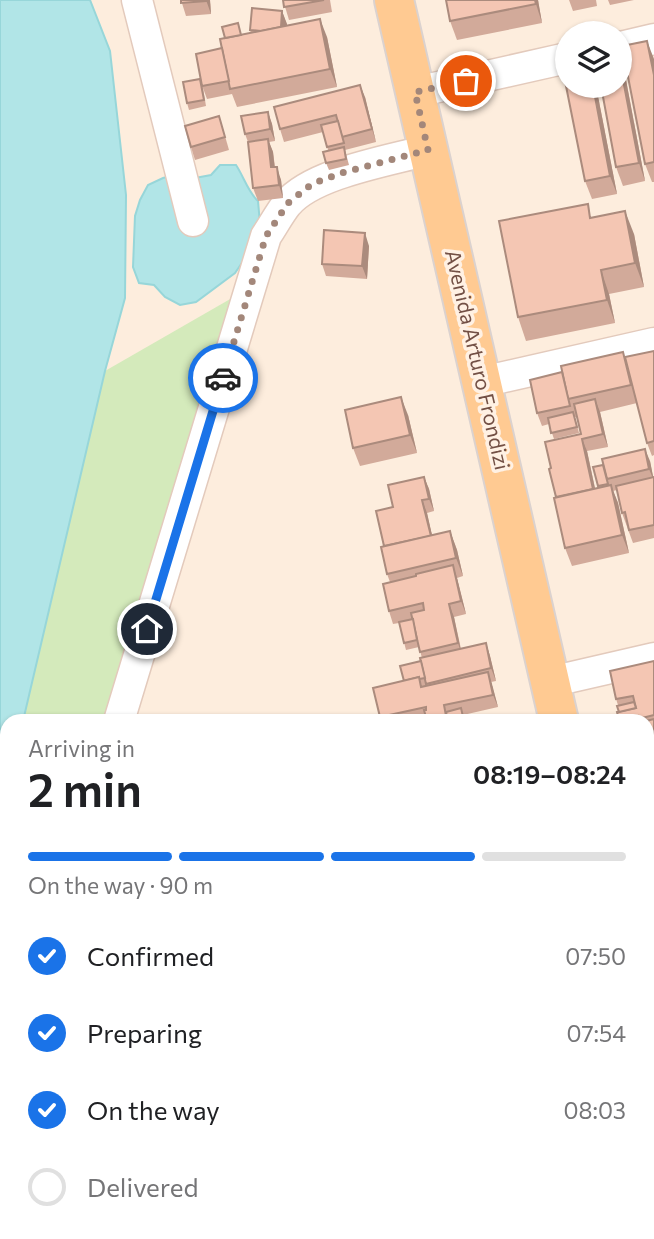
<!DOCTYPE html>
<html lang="en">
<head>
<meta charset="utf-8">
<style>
	body { margin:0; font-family:Commissioner,sans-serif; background:#f6f6f6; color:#202124; height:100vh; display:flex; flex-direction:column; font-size:26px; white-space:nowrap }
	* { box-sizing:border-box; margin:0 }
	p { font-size:23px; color:#757577 }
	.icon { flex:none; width:38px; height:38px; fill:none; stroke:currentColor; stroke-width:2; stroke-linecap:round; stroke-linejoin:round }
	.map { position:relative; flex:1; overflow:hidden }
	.side { position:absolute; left:0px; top:714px; width:654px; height:525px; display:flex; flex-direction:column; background:#fff; border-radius:21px 21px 0 0; box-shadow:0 2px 5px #0004 }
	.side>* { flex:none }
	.tools { position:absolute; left:555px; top:21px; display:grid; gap:14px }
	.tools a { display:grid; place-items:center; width:77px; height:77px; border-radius:50%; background:#fff; box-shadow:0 2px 5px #0004; font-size:35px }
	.pin { position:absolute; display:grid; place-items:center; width:60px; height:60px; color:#fff; margin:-30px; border:4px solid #fff; border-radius:50%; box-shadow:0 2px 7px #0007 }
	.courier { position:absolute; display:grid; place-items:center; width:70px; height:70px; margin:-35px; border:5px solid #1a73e8; border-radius:50%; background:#fff; color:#222; box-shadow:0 2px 9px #0007 }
	.headline em { font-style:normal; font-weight:600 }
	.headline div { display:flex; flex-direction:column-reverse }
	.headline { display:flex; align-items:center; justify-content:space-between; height:119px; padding:0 28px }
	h1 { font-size:46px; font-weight:600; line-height:52px }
	.bar { display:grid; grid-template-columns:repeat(4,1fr); gap:10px 7px; align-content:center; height:84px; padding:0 28px }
	.bar i { height:9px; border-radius:5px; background:#e0e0e0 }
	.bar .active { background:#1a73e8 }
	.bar p { grid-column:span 4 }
	ol { padding:0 28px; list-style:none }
	li { display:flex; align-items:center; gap:21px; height:77px }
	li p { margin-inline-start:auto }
	li .icon { padding:7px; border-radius:50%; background:#1a73e8; color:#fff; stroke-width:4 }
	li:last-child { color:#757577 }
	li i { width:38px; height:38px; border:4px solid #e0e0e0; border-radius:50% }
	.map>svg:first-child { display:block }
	.green { fill:#d4eabb }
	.water { fill:#b1e5e7; stroke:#97d6d9; stroke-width:2 }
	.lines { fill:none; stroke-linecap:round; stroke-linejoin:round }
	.minor-casing { stroke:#e3cabc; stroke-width:33 }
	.major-casing { stroke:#dbd2cf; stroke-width:42 }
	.minor { stroke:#fff; stroke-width:30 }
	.major { stroke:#ffca92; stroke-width:38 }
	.wall { fill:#d2aa9a }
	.shaded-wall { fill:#ab8b7d }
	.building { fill:#f4c6b3; stroke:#ab8b7d; stroke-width:2 }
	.done { stroke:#a3877a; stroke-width:7; stroke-dasharray:0 12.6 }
	.route { stroke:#1a73e8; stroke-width:9 }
	.labels { text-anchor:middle; stroke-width:7; stroke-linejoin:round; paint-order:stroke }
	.street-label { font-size:21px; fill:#735045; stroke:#fff1e4 }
</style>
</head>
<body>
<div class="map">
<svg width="654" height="1239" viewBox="0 0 654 1239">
	<rect width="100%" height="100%" fill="#fdeddd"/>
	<g class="green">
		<path d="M 232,298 L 103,721 L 23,721 L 105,371 Z"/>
		<path d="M 7,774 L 7,1035 L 0,1057 L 0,797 Z"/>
	</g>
	<g class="water">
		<path d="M 0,0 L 90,0 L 110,51 L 126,195 L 125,298 L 105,371 L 23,721 L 7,721 L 7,774 L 0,797 Z"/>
		<path d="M 220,165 L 236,165 C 244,177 248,192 258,201 L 261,235 L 235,273 L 196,302 L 180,305 L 165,297 L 154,285 L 139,283 L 133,267 L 135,216 L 140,200 L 148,185 L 163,178 L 179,174 L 195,178 L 211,175 Z"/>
		<path d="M 7,1223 L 7,1232 L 435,1232 L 440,1239 L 2,1239 Z"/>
	</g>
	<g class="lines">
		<defs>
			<g id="minor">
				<path d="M 137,0 L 193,221"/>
				<path d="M 620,47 L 654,39"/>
				<path d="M 416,92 L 567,58"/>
				<path d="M 482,382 L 654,343"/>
				<path d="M 550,682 L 654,658"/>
				<path d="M 119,721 L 266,236 C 273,226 279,214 287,204 C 313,173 388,161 428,150"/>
				<path d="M 648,961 L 654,960"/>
				<path d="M 0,1116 L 7,1093"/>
			</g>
			<g id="major">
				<path d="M 394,0 L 559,721"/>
				<path d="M 648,1120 L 654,1148"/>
			</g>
		</defs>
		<use href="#minor" class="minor-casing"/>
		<use href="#major" class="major-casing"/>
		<use href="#minor" class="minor"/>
		<use href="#major" class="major"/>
	</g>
	<g class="wall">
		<path d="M 181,0 L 210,0 L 211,14 L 186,16 Z"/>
		<path d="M 283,0 L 330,0 L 332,12 L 289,20 Z"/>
		<path d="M 446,0 L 538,0 L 542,23 L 457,40 L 450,21 Z"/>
		<path d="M 569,0 L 596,0 L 597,6 L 573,11 Z"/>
		<path d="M 608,0 L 634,0 L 610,5 Z"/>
		<path d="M 282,11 L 287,25 L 327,37 L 337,87 L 237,107 L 232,94 L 207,99 L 203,88 L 206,106 L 189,110 L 187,103 L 200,79 L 222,48 L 242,35 L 251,33 L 250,30 Z"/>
		<path d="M 654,59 L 654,182 L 652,182 L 645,164 Z"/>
		<path d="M 623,64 L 645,181 L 623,186 L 616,167 Z"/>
		<path d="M 596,86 L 617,194 L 592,199 L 585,181 Z"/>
		<path d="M 365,97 L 376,142 L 345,150 L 349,165 L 329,170 L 326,163 L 328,150 L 323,132 L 284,142 L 280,129 Z"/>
		<path d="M 268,112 L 272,124 L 275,141 L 269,142 L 273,152 L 275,167 L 281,180 L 283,198 L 258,201 L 253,188 L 248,142 L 245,134 Z"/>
		<path d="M 223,129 L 229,150 L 195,160 L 191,147 Z"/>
		<path d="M 634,234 L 644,287 L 609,294 L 615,323 L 526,341 L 518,317 Z"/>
		<path d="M 369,246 L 367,279 L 326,276 L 322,264 Z"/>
		<path d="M 654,351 L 654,455 L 652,456 L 647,443 L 637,403 L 600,412 L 608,447 L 587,451 L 595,488 L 599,488 L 593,467 L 650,461 L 653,477 L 654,477 L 654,538 L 633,543 L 622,513 L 617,490 L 613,491 L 618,503 L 629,553 L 572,566 L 565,548 L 551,468 L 581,434 L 577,417 L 575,417 L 579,433 L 554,439 L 549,424 L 542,426 L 537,413 L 562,372 L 623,352 L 625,358 Z"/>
		<path d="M 408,415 L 417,453 L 360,466 L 353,448 Z"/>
		<path d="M 424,477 L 429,489 L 434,511 L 427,513 L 432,535 L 450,531 L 457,550 L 463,576 L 457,578 L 466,614 L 454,617 L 461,649 L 486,643 L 490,656 L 496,681 L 491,682 L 498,707 L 463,715 L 465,721 L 427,721 L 426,720 L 381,721 L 380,717 L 404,681 L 421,661 L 422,658 L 419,647 L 406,650 L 399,623 L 393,624 L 389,611 L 390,582 L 387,574 L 384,546 L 393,507 Z"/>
		<path d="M 654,661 L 654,852 L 648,853 L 648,721 L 619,721 L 617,712 L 619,712 L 618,705 L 616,699 Z"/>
	</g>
	<g class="shaded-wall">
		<path d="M 206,0 L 210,0 L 211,14 Z"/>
		<path d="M 535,0 L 538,0 L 542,23 L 536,4 Z"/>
		<path d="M 282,11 L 287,24 L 284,46 L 280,33 Z"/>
		<path d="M 320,19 L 327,37 L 337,87 L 330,69 Z"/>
		<path d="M 647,41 L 654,59 L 654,75 Z"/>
		<path d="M 620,55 L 623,64 L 645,181 L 639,163 L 620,64 Z"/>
		<path d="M 360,85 L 365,97 L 376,142 L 372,129 Z"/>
		<path d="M 593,86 L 596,86 L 617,194 L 610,176 Z"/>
		<path d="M 268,112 L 272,124 L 275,141 L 270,129 Z"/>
		<path d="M 268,139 L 273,152 L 276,180 L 271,167 Z"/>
		<path d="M 277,167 L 281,180 L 283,198 L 279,185 Z"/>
		<path d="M 625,211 L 634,234 L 644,287 L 635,263 Z"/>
		<path d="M 365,233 L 369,246 L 367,279 L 362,266 Z"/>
		<path d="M 601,270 L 609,294 L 615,323 L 607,300 Z"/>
		<path d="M 401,397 L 408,415 L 417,453 L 410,435 Z"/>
		<path d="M 595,399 L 600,412 L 608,447 L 603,434 Z"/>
		<path d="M 582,439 L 587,451 L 598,503 L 594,490 Z"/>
		<path d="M 645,449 L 650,461 L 654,481 L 649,469 Z"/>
		<path d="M 424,477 L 429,489 L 434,511 L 429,499 Z"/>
		<path d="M 611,485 L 618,503 L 629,553 L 622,535 Z"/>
		<path d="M 422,500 L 427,513 L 435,549 L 431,537 Z"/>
		<path d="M 450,531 L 457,550 L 463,576 L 456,558 Z"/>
		<path d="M 453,565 L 457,578 L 466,614 L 461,601 Z"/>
		<path d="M 449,604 L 454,617 L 462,656 L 458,643 Z"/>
		<path d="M 486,643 L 490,656 L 496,681 L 491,668 Z"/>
		<path d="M 488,672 L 492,684 L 498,707 L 493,695 Z"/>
	</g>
	<g class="building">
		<path d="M 181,0 L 206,0 L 206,1 L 181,3 Z"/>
		<path d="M 283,0 L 324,0 L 284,7 Z"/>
		<path d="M 446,0 L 535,0 L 536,4 L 450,21 Z"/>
		<path d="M 252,8 L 282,11 L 281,27 L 261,31 L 250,30 Z"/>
		<path d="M 320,19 L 330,69 L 230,89 L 220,39 Z"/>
		<path d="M 238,23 L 241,35 L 225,38 L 222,27 Z"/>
		<path d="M 647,41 L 654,75 L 654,162 L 645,164 L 622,46 Z"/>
		<path d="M 222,48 L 229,81 L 202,86 L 196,54 Z"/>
		<path d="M 620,64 L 639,163 L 616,167 L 601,86 L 620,86 Z"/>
		<path d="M 567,65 L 567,86 L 593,86 L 610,176 L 585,181 L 562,66 Z"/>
		<path d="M 200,79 L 204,100 L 187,103 L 183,82 Z"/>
		<path d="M 360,85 L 372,129 L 342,137 L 336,115 L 280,129 L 274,107 Z"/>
		<path d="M 268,112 L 270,129 L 245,134 L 241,116 Z"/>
		<path d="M 219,116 L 225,137 L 191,147 L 185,126 Z"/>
		<path d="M 338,121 L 344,143 L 327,147 L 321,125 Z"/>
		<path d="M 268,139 L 271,167 L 277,167 L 279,185 L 253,188 L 248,142 Z"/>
		<path d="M 344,147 L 346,159 L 326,163 L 323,152 Z"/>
		<path d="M 588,204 L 590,218 L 625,211 L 635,263 L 601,270 L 607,300 L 518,317 L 499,221 Z"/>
		<path d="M 324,230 L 365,233 L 362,266 L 322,264 Z"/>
		<path d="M 654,351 L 654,441 L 647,443 L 625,357 Z"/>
		<path d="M 623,352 L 631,385 L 568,399 L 561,366 Z"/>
		<path d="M 562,372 L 570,406 L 537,413 L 530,380 Z"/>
		<path d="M 401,397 L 410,435 L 353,448 L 345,410 Z"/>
		<path d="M 595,399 L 603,434 L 582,439 L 593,489 L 556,497 L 549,469 L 551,468 L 545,442 L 581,434 L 574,404 Z"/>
		<path d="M 573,412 L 577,427 L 551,433 L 548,418 Z"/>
		<path d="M 645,449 L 649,469 L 607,479 L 602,459 Z"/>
		<path d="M 603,465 L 608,484 L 598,486 L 593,467 Z"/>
		<path d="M 424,477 L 429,499 L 422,500 L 431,536 L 384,546 L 376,511 L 393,507 L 388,485 Z"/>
		<path d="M 654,477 L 654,525 L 629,530 L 625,512 L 622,513 L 616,486 Z"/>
		<path d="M 611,485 L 622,535 L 565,548 L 554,498 Z"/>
		<path d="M 450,531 L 456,558 L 387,574 L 381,547 Z"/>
		<path d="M 453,565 L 461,601 L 449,604 L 458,643 L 420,652 L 411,613 L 424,610 L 423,603 L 389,611 L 383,584 L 416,576 L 416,574 Z"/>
		<path d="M 413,619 L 417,640 L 404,643 L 399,622 Z"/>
		<path d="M 486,643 L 491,668 L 426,684 L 420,658 Z"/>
		<path d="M 421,661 L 425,678 L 419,679 L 419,677 L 404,681 L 400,666 Z"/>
		<path d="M 654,661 L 654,715 L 638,719 L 638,716 L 619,720 L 617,712 L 636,708 L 633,696 L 616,699 L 610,671 Z"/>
		<path d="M 488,672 L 493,695 L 444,705 L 447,721 L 427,721 L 424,710 L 426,710 L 426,707 L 380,717 L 373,688 L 419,677 L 421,687 Z"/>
		<path d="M 634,702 L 636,708 L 619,712 L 617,706 Z"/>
		<path d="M 461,708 L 464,721 L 448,721 L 446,712 Z"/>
		<path d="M 654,719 L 654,745 L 648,747 L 648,721 L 646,721 Z"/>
		<path d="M 654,750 L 654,838 L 648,840 L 648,751 Z"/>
		<path d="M 612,1232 L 646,1232 L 648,1239 L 613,1239 Z"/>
	</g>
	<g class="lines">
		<path class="done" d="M 223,378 L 266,236 L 288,203 L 312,184 L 341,173 L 428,150 L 415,92 L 466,81"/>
		<path class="route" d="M 147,629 L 223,378"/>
	</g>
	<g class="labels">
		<g class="street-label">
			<text transform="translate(477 360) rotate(77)" y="7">Avenida Arturo Frondizi</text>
		</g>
	</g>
</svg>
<div class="tools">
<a><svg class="icon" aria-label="layers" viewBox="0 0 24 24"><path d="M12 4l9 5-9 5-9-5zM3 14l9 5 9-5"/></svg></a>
</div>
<div class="pin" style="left:466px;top:81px;background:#ea580c"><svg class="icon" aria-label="bag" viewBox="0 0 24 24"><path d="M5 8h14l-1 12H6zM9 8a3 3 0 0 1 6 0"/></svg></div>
<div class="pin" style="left:147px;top:629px;background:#1f2937"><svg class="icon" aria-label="home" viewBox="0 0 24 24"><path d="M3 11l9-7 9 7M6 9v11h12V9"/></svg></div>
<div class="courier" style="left:223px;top:378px"><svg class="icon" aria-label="car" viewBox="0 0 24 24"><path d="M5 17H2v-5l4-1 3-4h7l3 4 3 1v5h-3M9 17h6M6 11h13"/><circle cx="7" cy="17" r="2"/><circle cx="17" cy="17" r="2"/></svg></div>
<section class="side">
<div class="headline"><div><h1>2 min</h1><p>Arriving in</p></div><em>08:19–08:24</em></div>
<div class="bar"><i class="active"></i><i class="active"></i><i class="active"></i><i></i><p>On the way · 90 m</p></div>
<ol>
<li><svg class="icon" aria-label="check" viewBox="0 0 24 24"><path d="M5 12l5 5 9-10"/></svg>Confirmed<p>07:50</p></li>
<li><svg class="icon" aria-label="check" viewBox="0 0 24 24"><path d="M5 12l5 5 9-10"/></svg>Preparing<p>07:54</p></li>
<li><svg class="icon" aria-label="check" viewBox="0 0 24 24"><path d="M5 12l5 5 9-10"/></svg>On the way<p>08:03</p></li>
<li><i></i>Delivered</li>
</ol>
</section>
</div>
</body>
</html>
